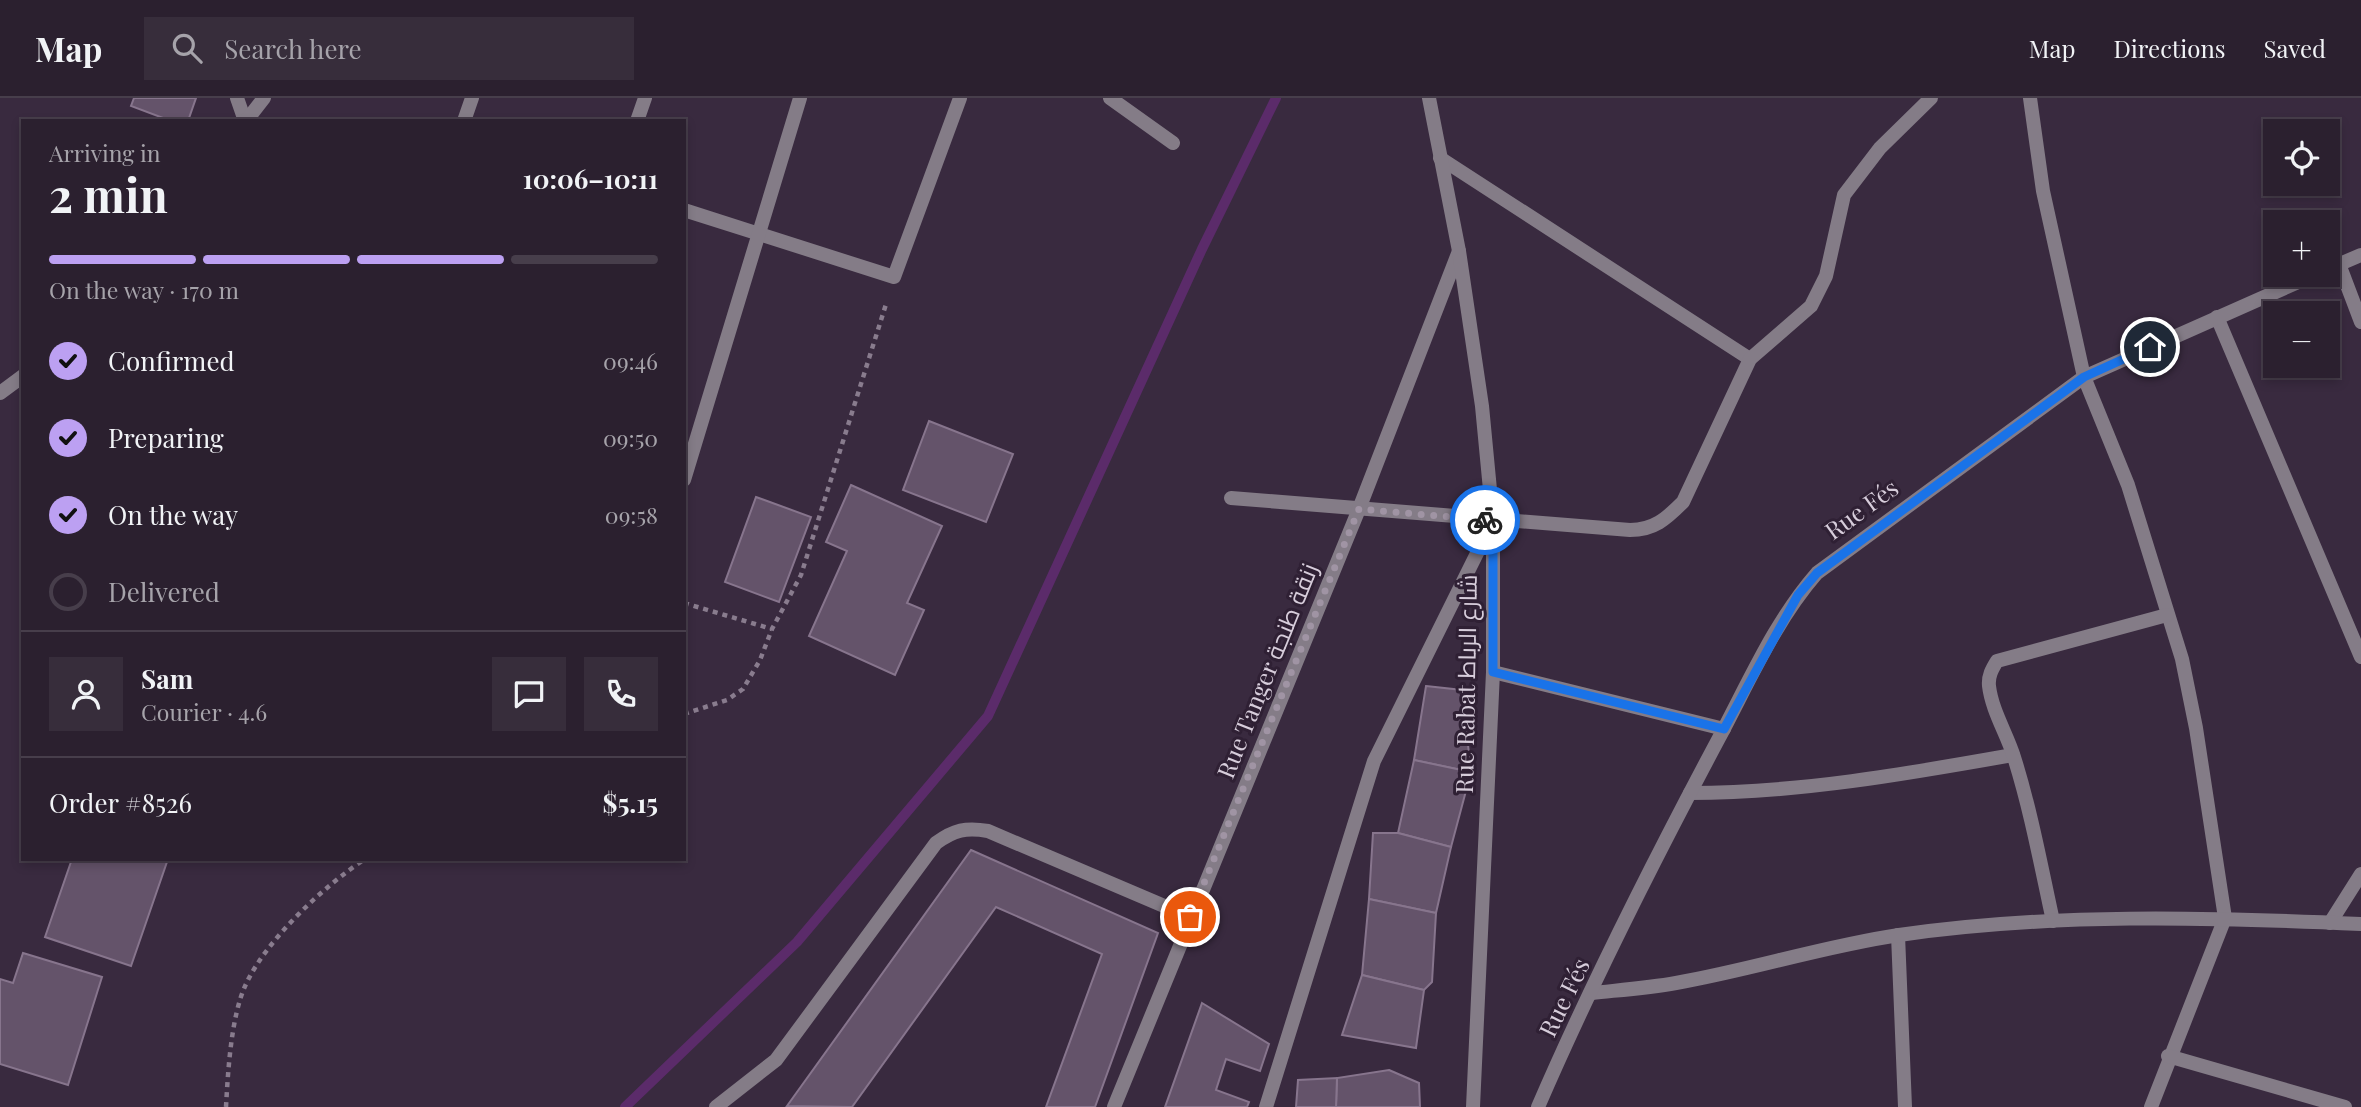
<!DOCTYPE html>
<html lang="en">
<head>
<meta charset="utf-8">
<style>
	body { margin:0; font-family:"Playfair Display",Cairo,serif; background:#372d3b; color:#f1f3f6; height:100vh; display:flex; flex-direction:column; font-size:26px; white-space:nowrap }
	* { box-sizing:border-box; margin:0 }
	p { font-size:23px; color:#a6a3aa }
	.icon { flex:none; width:38px; height:38px; fill:none; stroke:currentColor; stroke-width:2; stroke-linecap:round; stroke-linejoin:round }
	.map { position:relative; flex:1; overflow:hidden }
	.details { position:absolute; left:21px; top:21px; width:665px; height:742px; display:flex; flex-direction:column; background:#2b202f; border-radius:0px; box-shadow:0 4px 10px #0003,0 0 0 2px #473e4b }
	.details>* { flex:none }
	.buttons { position:absolute; left:2263px; top:21px; display:grid; gap:14px }
	.buttons a { display:grid; place-items:center; width:77px; height:77px; border-radius:0px; background:#2b202f; box-shadow:0 4px 10px #0003,0 0 0 2px #473e4b; font-size:35px }
	.pin { position:absolute; display:grid; place-items:center; width:60px; height:60px; color:#fff; margin:-30px; border:4px solid #fff; border-radius:50%; box-shadow:0 2px 7px #0007 }
	.courier { position:absolute; display:grid; place-items:center; width:70px; height:70px; margin:-35px; border:5px solid #1a73e8; border-radius:50%; background:#fff; color:#222; box-shadow:0 2px 9px #0007 }
	.headline em { font-style:normal; font-weight:700 }
	.headline div { display:flex; flex-direction:column-reverse }
	.headline { display:flex; align-items:center; justify-content:space-between; height:119px; padding:0 28px }
	h1 { font-size:46px; font-weight:700; line-height:52px }
	.bar { display:grid; grid-template-columns:repeat(4,1fr); gap:10px 7px; align-content:center; height:84px; padding:0 28px }
	.bar i { height:9px; border-radius:5px; background:#473e4b }
	.bar .active { background:#bca0f2 }
	.bar p { grid-column:span 4 }
	.line { display:flex; align-items:center; gap:18px; padding:0 28px; border-top:2px solid #473e4b }
	.line div { flex:1 }
	.round { display:grid; place-items:center; flex:none; width:74px; height:74px; border-radius:0px; background:#372d3b }
	ol { padding:0 28px; list-style:none }
	li { display:flex; align-items:center; gap:21px; height:77px }
	li p { margin-inline-start:auto }
	li .icon { padding:7px; border-radius:50%; background:#bca0f2; color:#111; stroke-width:4 }
	li:last-child { color:#a6a3aa }
	li i { width:38px; height:38px; border:4px solid #473e4b; border-radius:50% }
	header { display:flex; align-items:center; gap:42px; box-sizing:border-box; height:98px; padding:0 35px; background:#2b202f; border-bottom:2px solid #473e4b }
	header strong { font-size:33px }
	nav { display:flex; gap:38px; margin-inline-start:auto; font-size:24px }
	.search { width:490px; height:63px; background:#372d3b; display:flex; align-items:center; gap:18px; box-sizing:border-box; padding:0 24px; border-radius:0px; color:#a6a3aa; font-size:26px }
	.map>svg:first-child { display:block }
	.lines { fill:none; stroke-linecap:round; stroke-linejoin:round }
	.stream { stroke:#5b2b6a; stroke-width:10 }
	.building { fill:#64536a; stroke:#87758d; stroke-width:2 }
	.path { stroke:#897c8e; stroke-width:4.5; stroke-dasharray:5 5; stroke-linecap:butt }
	.minor { stroke:#847c87; stroke-width:14 }
	.tertiary { stroke:#847c87; stroke-width:14 }
	.done { stroke:#a094a4; stroke-width:7; stroke-dasharray:0 12.6 }
	.route { stroke:#1a73e8; stroke-width:9 }
	.labels { text-anchor:middle; stroke-width:6; stroke-linejoin:round; paint-order:stroke }
	.street-label { font-size:24px; fill:#d7cddb; stroke:#2f2034 }
</style>
</head>
<body>
<header>
<strong>Map</strong>
<div class="search"><svg class="icon" aria-label="search" viewBox="0 0 24 24"><circle cx="10" cy="10" r="6"/><path d="M15 15l6 6"/></svg>Search here</div>
<nav><a>Map</a><a>Directions</a><a>Saved</a></nav>
</header>
<div class="map">
<svg width="2361" height="1009" viewBox="0 0 2361 1009">
	<rect width="100%" height="100%" fill="#392a3f"/>
	<g class="lines">
		<path class="stream" d="M 625,1009 L 797,844 L 988,618 L 1202,151 L 1276,0"/>
	</g>
	<g class="building">
		<path d="M 134,0 L 196,0 L 188,23 L 171,23 L 131,8 Z"/>
		<path d="M 929,323 L 1013,356 L 986,424 L 903,392 Z"/>
		<path d="M 851,387 L 942,428 L 907,505 L 924,512 L 895,577 L 809,538 L 847,453 L 826,444 Z"/>
		<path d="M 756,399 L 811,419 L 779,504 L 725,484 Z"/>
		<path d="M 1426,588 L 1462,592 L 1471,674 L 1414,662 Z"/>
		<path d="M 1414,662 L 1471,674 L 1451,749 L 1398,735 Z"/>
		<path d="M 1373,735 L 1398,735 L 1451,749 L 1436,815 L 1369,801 Z"/>
		<path d="M 971,752 L 1158,835 L 1095,1009 L 1046,1009 L 1102,856 L 996,809 L 852,1009 L 787,1008 Z"/>
		<path d="M 72,761 L 168,761 L 131,868 L 45,839 Z"/>
		<path d="M 1369,801 L 1436,815 L 1432,884 L 1424,892 L 1362,877 Z"/>
		<path d="M 23,855 L 102,879 L 68,987 L 0,966 L 0,881 L 13,885 Z"/>
		<path d="M 1362,877 L 1424,892 L 1416,950 L 1342,937 Z"/>
		<path d="M 1202,905 L 1269,946 L 1260,973 L 1226,961 L 1216,992 L 1249,1004 L 1247,1009 L 1165,1009 Z"/>
		<path d="M 1389,972 L 1419,985 L 1420,1009 L 1336,1009 L 1337,980 Z"/>
		<path d="M 1337,980 L 1336,1009 L 1296,1009 L 1298,982 Z"/>
	</g>
	<g class="lines">
		<g class="path">
			<path d="M 684,505 L 772,531"/>
			<path d="M 684,616 L 727,602 L 743,591 L 760,562 L 772,531 L 801,477 L 887,203"/>
			<path d="M 226,1009 C 228,973 231,918 246,886 C 267,841 324,788 365,761"/>
		</g>
		<g class="minor">
			<path d="M 237,0 L 245,23"/>
			<path d="M 1110,0 L 1173,45"/>
			<path d="M 2030,0 L 2043,93 L 2084,279 L 2128,387 L 2182,561 L 2196,630 L 2225,820 L 2151,1009"/>
			<path d="M 246,23 L 264,0"/>
			<path d="M 464,23 L 472,0"/>
			<path d="M 637,23 L 645,0"/>
			<path d="M 1440,60 L 1750,261"/>
			<path d="M 684,112 L 894,179 L 960,0"/>
			<path d="M 2339,166 L 2361,224"/>
			<path d="M 2328,171 L 2361,157"/>
			<path d="M 2217,219 L 2361,559"/>
			<path d="M 0,295 L 23,278"/>
			<path d="M 684,382 L 800,0"/>
			<path d="M 1231,400 L 1630,432 C 1654,432 1666,421 1683,404 L 1750,261 L 1811,208 L 1826,178 L 1844,97 L 1880,50 L 1931,0"/>
			<path d="M 1493,574 L 1724,631"/>
			<path d="M 1690,695 C 1798,695 1906,676 2013,657"/>
			<path d="M 2053,823 C 2041,768 2031,713 2014,659 C 2007,636 1992,613 1989,588 C 1988,578 1992,571 1997,563 L 2167,517"/>
			<path d="M 2330,825 L 2361,776"/>
			<path d="M 1898,837 L 1905,1009"/>
			<path d="M 1592,895 C 1620,892 1648,890 1676,885 C 1751,872 1824,848 1899,837 C 2052,815 2207,819 2361,826"/>
			<path d="M 2168,958 L 2345,1009"/>
			<path d="M 716,1009 L 776,962 L 936,745 C 954,732 966,729 988,733 L 1190,819"/>
			<path d="M 1114,1009 L 1359,411 L 1459,153"/>
			<path d="M 1266,1009 L 1374,663 L 1493,423"/>
			<path d="M 1538,1009 C 1592,884 1655,760 1719,640 C 1749,584 1775,523 1817,475 L 2084,279 L 2314,177"/>
		</g>
		<path class="tertiary" d="M 1429,0 L 1459,153 L 1482,308 L 1493,423 L 1493,574 L 1473,1009"/>
	</g>
	<g class="lines">
		<path class="done" d="M 1190,819 L 1359,411 L 1485,422"/>
		<path class="route" d="M 1485,422 L 1493,423 L 1493,574 L 1724,631 L 1798,497 L 1817,475 L 2084,279 L 2150,249"/>
	</g>
	<g class="labels">
		<g class="street-label">
			<text transform="translate(1862 412) rotate(-36)" y="8">Rue Fés</text>
			<text transform="translate(1268 573) rotate(-68)" y="8">Rue Tanger زنقة طنجة</text>
			<text transform="translate(1467 586) rotate(-89)" y="8">Rue Rabat شارع الرباط</text>
			<text transform="translate(1565 900) rotate(-64)" y="8">Rue Fés</text>
		</g>
	</g>
</svg>
<div class="buttons">
<a><svg class="icon" aria-label="locate" viewBox="0 0 24 24"><circle cx="12" cy="12" r="6"/><path d="M12 2v4M12 18v4M2 12h4M18 12h4"/></svg></a>
<a>+</a>
<a>−</a>
</div>
<div class="pin" style="left:1190px;top:819px;background:#ea580c"><svg class="icon" aria-label="bag" viewBox="0 0 24 24"><path d="M5 8h14l-1 12H6zM9 8a3 3 0 0 1 6 0"/></svg></div>
<div class="pin" style="left:2150px;top:249px;background:#1f2937"><svg class="icon" aria-label="home" viewBox="0 0 24 24"><path d="M3 11l9-7 9 7M6 9v11h12V9"/></svg></div>
<div class="courier" style="left:1485px;top:422px"><svg class="icon" aria-label="bike" viewBox="0 0 24 24"><circle cx="6" cy="16" r="4"/><circle cx="18" cy="16" r="4"/><path d="M6 16l4-8h5l3 8M10 8l3 8H6M13 5h3"/></svg></div>
<section class="details">
<div class="headline"><div><h1>2 min</h1><p>Arriving in</p></div><em>10:06–10:11</em></div>
<div class="bar"><i class="active"></i><i class="active"></i><i class="active"></i><i></i><p>On the way · 170 m</p></div>
<ol>
<li><svg class="icon" aria-label="check" viewBox="0 0 24 24"><path d="M5 12l5 5 9-10"/></svg>Confirmed<p>09:46</p></li>
<li><svg class="icon" aria-label="check" viewBox="0 0 24 24"><path d="M5 12l5 5 9-10"/></svg>Preparing<p>09:50</p></li>
<li><svg class="icon" aria-label="check" viewBox="0 0 24 24"><path d="M5 12l5 5 9-10"/></svg>On the way<p>09:58</p></li>
<li><i></i>Delivered</li>
</ol>
<div class="line" style="height:126px"><a class="round"><svg class="icon" aria-label="person" viewBox="0 0 24 24"><circle cx="12" cy="8" r="4"/><path d="M4 21q1-7 8-7t8 7"/></svg></a><div><b>Sam</b><p>Courier · 4.6</p></div><a class="round"><svg class="icon" aria-label="chat" viewBox="0 0 24 24"><path d="M4 5h16v11H9l-5 4z"/></svg></a><a class="round"><svg class="icon" aria-label="phone" viewBox="0 0 24 24"><path d="M5 4h4l2 5-3 2q2 4 5 5l2-3 5 2v4C11 20 4 13 5 4z"/></svg></a></div>
<div class="line" style="height:91px"><div>Order #8526</div><b>$5.15</b></div>
</section>
</div>
</body>
</html>
